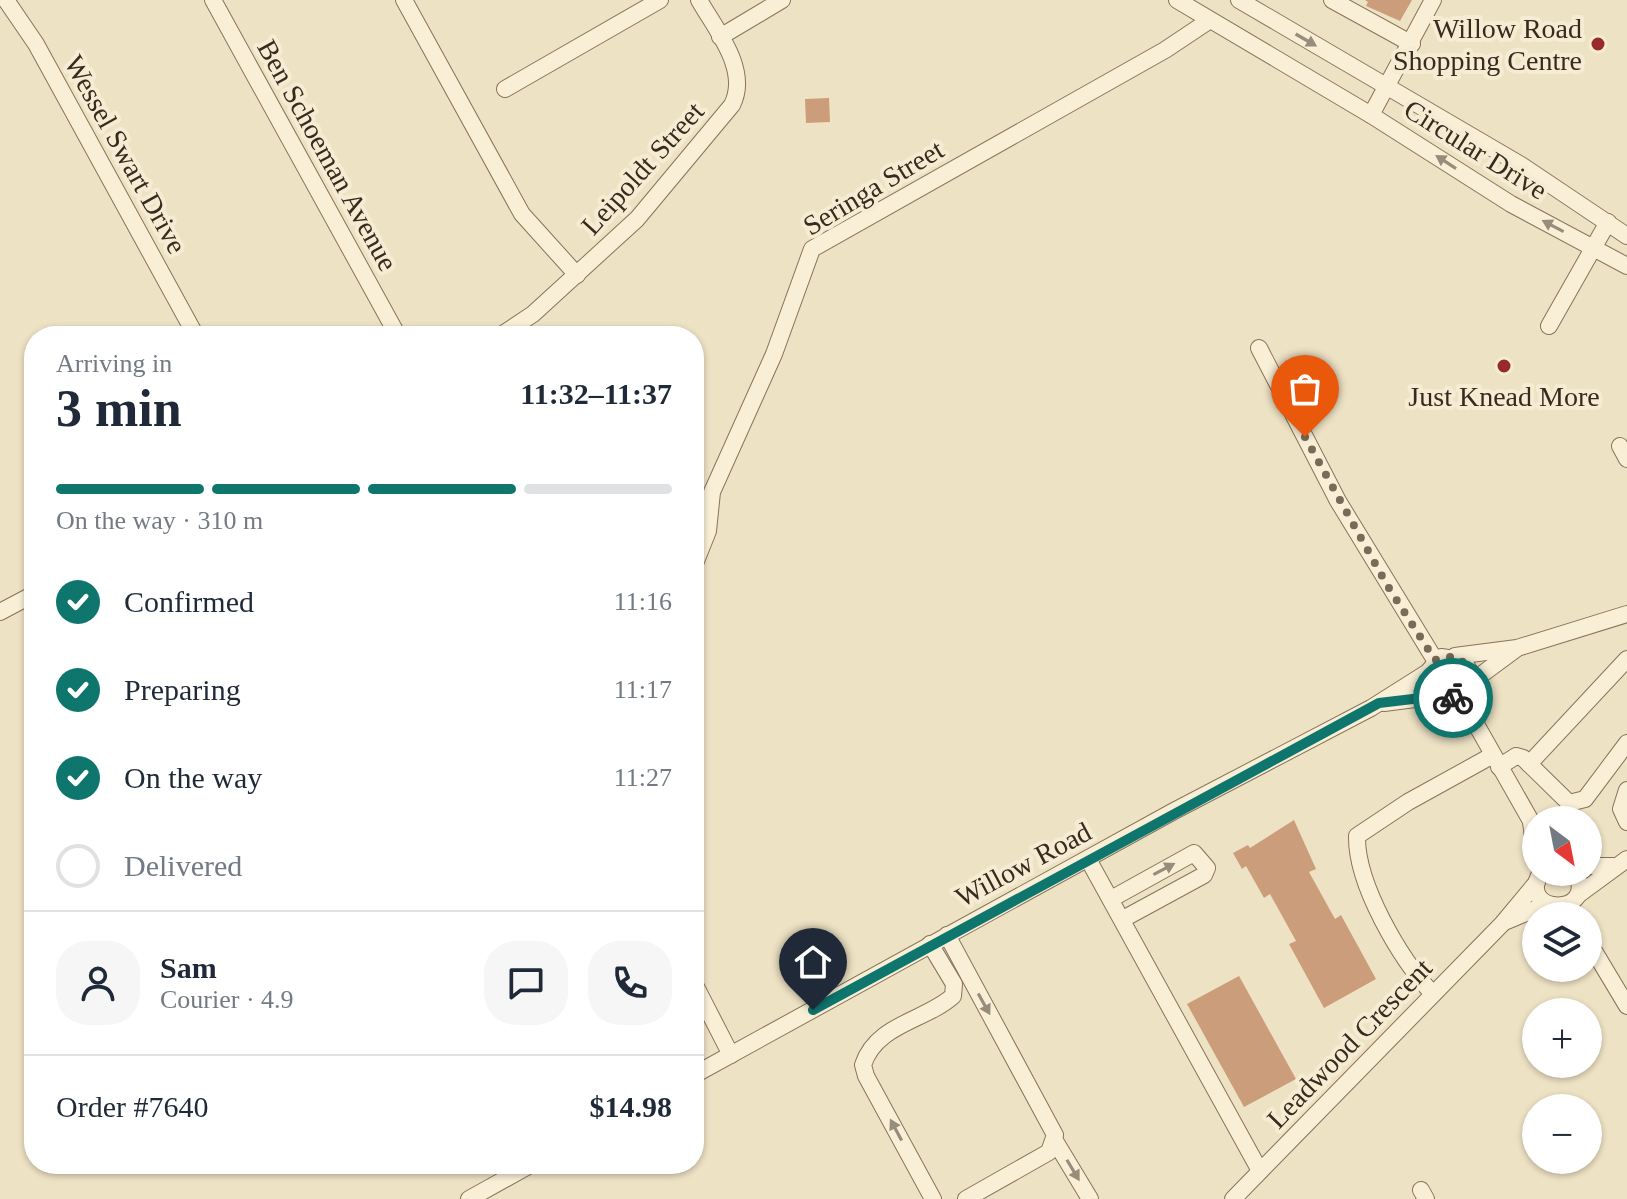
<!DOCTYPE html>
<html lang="en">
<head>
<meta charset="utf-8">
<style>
	body { margin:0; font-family:Georgia,serif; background:#f6f6f7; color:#1f2937; height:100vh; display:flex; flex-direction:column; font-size:30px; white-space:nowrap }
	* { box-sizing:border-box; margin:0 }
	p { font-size:26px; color:#747a83 }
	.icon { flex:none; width:44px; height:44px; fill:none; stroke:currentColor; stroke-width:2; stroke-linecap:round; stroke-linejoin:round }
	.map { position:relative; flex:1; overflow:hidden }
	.drawer { position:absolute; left:24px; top:326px; width:680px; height:848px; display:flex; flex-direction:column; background:#fff; border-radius:32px; box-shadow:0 2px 6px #0004 }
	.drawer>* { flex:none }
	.needle { width:52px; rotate:148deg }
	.buttons { position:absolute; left:1522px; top:806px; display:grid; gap:16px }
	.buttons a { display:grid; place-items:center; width:80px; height:80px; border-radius:50%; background:#fff; box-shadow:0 2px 6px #0004; font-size:40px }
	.pin { position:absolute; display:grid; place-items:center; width:68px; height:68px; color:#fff; margin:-82px -34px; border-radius:50% 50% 50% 0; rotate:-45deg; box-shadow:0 0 8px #0007 }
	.pin .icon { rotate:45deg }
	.courier { position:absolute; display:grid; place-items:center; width:80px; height:80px; margin:-40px; border:6px solid #0f766e; border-radius:50%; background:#fff; color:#222; box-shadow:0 2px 10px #0007 }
	.head em { font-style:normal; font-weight:700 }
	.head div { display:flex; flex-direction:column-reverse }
	.head { display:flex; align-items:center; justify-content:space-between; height:136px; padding:0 32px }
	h1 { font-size:52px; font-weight:700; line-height:60px }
	.bar { display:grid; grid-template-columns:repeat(4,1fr); gap:12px 8px; align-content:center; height:96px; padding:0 32px }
	.bar i { height:10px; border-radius:6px; background:#e0e1e3 }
	.bar .current { background:#0f766e }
	.bar p { grid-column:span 4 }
	.line { display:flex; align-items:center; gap:20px; padding:0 32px; border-top:2px solid #e0e1e3 }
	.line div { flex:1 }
	.round { display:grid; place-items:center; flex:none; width:84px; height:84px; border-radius:32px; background:#f6f6f7 }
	ol { padding:0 32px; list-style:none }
	li { display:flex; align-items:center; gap:24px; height:88px }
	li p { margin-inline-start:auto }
	li .icon { padding:8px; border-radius:50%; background:#0f766e; color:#fff; stroke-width:4 }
	li:last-child { color:#747a83 }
	li i { width:44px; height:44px; border:4px solid #e0e1e3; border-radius:50% }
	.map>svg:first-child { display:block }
	.building { fill:#cc9d7a }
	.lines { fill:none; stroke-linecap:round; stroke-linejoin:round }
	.minor-casing { stroke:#88735a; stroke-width:18 }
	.minor { stroke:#f9efd7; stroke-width:16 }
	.oneway { fill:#988d7a }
	.done { stroke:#786b58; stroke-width:8; stroke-dasharray:0 14.4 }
	.route { stroke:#0f766e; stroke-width:10 }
	.poi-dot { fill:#972b2b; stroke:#f5ecd3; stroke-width:3 }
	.labels { text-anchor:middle; stroke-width:8; stroke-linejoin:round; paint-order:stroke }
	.poi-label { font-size:28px; fill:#382b1e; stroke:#f5ecd3; text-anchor:end }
	.street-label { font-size:28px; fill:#382b1e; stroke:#f5ecd3 }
</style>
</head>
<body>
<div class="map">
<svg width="1627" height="1199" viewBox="0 0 1627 1199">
	<rect width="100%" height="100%" fill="#eee2c4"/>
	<g class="building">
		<path d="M 1365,0 L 1412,0 L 1400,21 L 1366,6 L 1368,2 Z"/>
		<path d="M 829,98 L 830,122 L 806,123 L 805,99 Z"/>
		<path d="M 1294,820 L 1316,869 L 1309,872 L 1335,919 L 1341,915 L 1376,979 L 1324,1008 L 1289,944 L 1296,941 L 1270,894 L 1264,898 L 1246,866 L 1242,869 L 1233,853 L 1248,845 L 1250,848 Z"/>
		<path d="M 1239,976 L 1296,1079 L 1244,1107 L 1187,1004 Z"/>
	</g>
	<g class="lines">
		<defs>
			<g id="minor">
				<path d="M 6,0 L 36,44 L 196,336"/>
				<path d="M 213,0 L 398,336"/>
				<path d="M 404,0 L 522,214 L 577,275"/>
				<path d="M 1177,0 L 1371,115 L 1511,204 L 1627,266"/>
				<path d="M 1239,0 L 1521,165 L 1627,236"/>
				<path d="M 1332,0 L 1412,44"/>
				<path d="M 720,37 L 782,0"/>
				<path d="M 505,89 L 660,0"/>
				<path d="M 1371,115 L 1433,0"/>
				<path d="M 1549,326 L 1608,222"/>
				<path d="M 500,336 L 533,314 L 637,219 L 732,105 C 750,70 716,30 699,0"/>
				<path d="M 1259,348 L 1338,501 L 1435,660"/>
				<path d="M 1620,446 L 1627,459"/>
				<path d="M 694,566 L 708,531 L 712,492 L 774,354 L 812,249 L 1165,50 L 1210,20"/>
				<path d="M 0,612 L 34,594"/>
				<path d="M 1455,656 L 1517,648 L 1627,614"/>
				<path d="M 1470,683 L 1516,649"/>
				<path d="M 1470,685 L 1477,726 L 1536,830"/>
				<path d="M 1384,703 L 1438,696"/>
				<path d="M 1529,764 L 1627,659"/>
				<path d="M 1499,767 L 1516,756 L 1523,758 L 1569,803 L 1585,799 L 1627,743"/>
				<path d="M 1627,790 L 1621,809 L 1627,822"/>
				<path d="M 1531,822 L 1536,860"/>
				<path d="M 1088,859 L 1260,1171"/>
				<path d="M 1588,866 L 1613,866"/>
				<path d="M 1541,872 C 1515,916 1600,917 1575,872"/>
				<path d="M 1578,895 L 1627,859"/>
				<path d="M 1111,899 L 1194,853 L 1207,868 L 1204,875 L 1123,919"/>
				<path d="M 1507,921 L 1547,904"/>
				<path d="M 947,935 L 1055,1135 L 1049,1152 L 966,1199"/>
				<path d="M 1588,941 L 1627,1006"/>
				<path d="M 930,944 L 954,984 L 953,996 C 925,1021 876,1024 863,1065 L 866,1076 L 933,1199"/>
				<path d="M 694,983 L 731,1055"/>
				<path d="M 1433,994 C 1400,959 1356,884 1357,836 L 1408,802 L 1493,755"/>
				<path d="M 694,1075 L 1174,811 L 1371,708 L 1428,672 L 1441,657 L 1462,660 C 1473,672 1474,684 1462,695 L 1444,699 L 1429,685 L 1428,672"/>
				<path d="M 1055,1141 L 1090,1199"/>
				<path d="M 1421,1190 L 1426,1199"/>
				<path d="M 469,1199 L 532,1164"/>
				<path d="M 1233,1199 L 1502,924 L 1537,882"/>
			</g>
		</defs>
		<use href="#minor" class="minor-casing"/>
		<use href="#minor" class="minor"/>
	</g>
	<defs><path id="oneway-solid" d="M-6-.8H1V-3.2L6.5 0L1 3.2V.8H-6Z" transform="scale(2)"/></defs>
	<g class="oneway">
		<use href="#oneway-solid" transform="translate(1306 40) rotate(30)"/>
		<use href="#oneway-solid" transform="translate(1446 162) rotate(-147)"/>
		<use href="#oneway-solid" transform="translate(1553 226) rotate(-152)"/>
		<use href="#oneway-solid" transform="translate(1164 869) rotate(-28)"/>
		<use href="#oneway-solid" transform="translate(984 1004) rotate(61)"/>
		<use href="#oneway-solid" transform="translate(896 1130) rotate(-118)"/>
		<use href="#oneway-solid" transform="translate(1073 1170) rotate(59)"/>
	</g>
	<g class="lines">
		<path class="done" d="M 1305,437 L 1387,585 L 1435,660 L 1455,656 L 1468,666 L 1470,685 L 1453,698"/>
		<path class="route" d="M 813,1010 L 1379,703 L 1438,696 L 1453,698"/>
	</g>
	<g class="poi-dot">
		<circle cx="1598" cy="44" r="8"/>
		<circle cx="1504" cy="366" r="8"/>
	</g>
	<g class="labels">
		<g class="poi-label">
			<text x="1582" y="38">Willow Road<tspan x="1582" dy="32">Shopping Centre</tspan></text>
			<text x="1504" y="406" text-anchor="middle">Just Knead More</text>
		</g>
		<g class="street-label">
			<text transform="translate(1476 149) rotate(32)" y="10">Circular Drive</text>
			<text transform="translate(126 154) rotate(61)" y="10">Wessel Swart Drive</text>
			<text transform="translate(328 155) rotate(61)" y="10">Ben Schoeman Avenue</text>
			<text transform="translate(642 168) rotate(-48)" y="10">Leipoldt Street</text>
			<text transform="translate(873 187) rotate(-31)" y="10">Seringa Street</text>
			<text transform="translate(1023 864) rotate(-28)" y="10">Willow Road</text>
			<text transform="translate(1349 1043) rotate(-46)" y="10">Leadwood Crescent</text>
		</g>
	</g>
</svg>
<div class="buttons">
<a><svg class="needle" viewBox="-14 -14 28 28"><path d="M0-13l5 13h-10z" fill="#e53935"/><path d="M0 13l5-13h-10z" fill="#747a83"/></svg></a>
<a><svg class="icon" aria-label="layers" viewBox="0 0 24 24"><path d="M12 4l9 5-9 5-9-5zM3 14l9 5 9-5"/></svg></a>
<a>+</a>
<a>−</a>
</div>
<div class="pin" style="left:1305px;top:437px;background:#ea580c"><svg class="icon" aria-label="bag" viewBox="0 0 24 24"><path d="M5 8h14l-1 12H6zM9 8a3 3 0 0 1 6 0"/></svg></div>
<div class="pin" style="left:813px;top:1010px;background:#1f2937"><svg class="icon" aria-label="home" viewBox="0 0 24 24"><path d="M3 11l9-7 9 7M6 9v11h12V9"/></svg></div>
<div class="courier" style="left:1453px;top:698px"><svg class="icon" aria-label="bike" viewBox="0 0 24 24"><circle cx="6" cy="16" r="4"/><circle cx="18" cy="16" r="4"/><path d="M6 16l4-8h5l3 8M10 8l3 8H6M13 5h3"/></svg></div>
<section class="drawer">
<div class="head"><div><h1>3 min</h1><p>Arriving in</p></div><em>11:32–11:37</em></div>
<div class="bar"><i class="current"></i><i class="current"></i><i class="current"></i><i></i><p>On the way · 310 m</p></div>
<ol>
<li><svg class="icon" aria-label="check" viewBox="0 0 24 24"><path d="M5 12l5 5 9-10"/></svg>Confirmed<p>11:16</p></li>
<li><svg class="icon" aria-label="check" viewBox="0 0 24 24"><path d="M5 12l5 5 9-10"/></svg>Preparing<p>11:17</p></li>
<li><svg class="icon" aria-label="check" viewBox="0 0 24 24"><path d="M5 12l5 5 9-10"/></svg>On the way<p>11:27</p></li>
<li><i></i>Delivered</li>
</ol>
<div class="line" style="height:144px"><a class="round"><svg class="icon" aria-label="person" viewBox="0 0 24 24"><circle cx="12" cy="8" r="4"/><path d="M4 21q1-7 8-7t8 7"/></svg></a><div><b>Sam</b><p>Courier · 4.9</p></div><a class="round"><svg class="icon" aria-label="chat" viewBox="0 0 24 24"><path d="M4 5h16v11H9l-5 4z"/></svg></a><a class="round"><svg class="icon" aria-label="phone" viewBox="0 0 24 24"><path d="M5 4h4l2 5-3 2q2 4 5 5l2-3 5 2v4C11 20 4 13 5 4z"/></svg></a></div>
<div class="line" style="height:104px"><div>Order #7640</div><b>$14.98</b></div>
</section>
</div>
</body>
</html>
